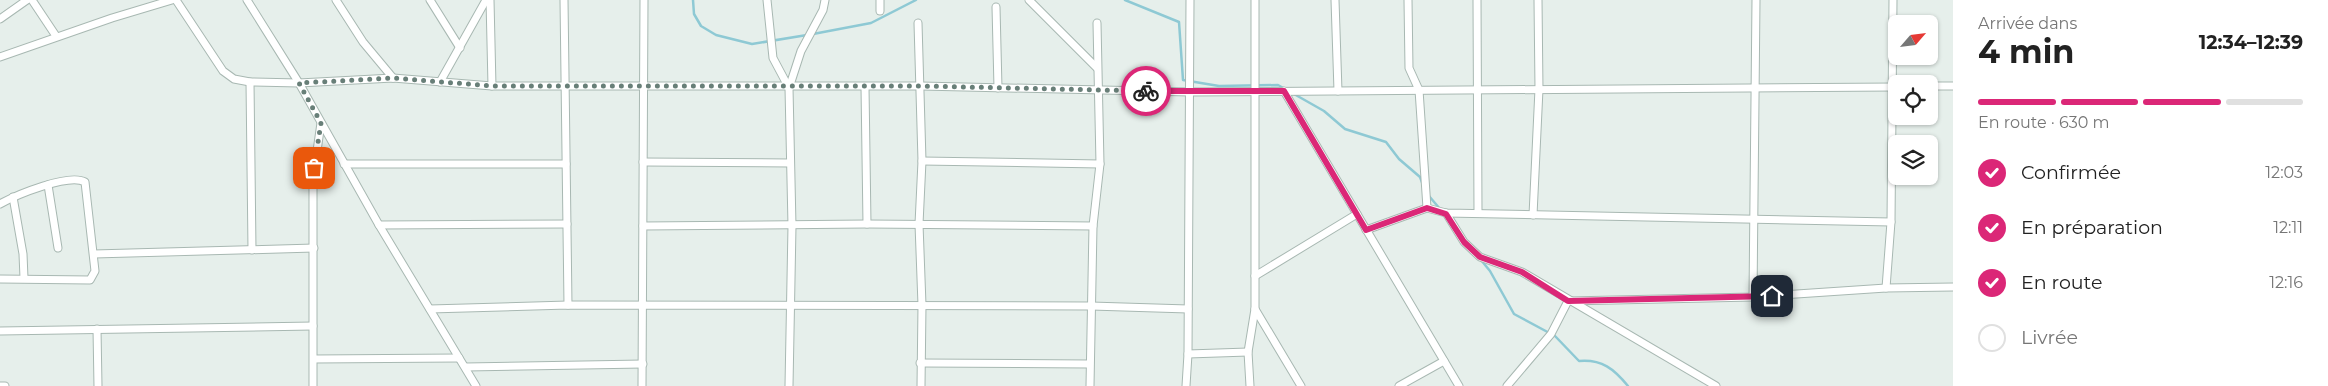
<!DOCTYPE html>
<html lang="fr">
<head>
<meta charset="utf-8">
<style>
	body { margin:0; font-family:Montserrat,sans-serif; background:#f6f6f6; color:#222; height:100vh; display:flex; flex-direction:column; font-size:19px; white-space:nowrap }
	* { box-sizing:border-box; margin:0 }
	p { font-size:16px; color:#767676 }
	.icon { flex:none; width:28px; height:28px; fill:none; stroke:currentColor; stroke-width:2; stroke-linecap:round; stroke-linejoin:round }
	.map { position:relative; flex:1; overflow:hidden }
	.sheet { display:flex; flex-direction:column; background:#fff; width:375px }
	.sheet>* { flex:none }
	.needle { width:32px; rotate:62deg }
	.fabs { position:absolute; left:1888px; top:15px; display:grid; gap:10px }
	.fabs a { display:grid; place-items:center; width:50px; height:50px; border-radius:8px; background:#fff; box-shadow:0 1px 4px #0004; font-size:25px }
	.pin { position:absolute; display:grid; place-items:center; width:42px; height:42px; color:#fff; margin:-21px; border-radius:10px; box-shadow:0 2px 8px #0006 }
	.courier { position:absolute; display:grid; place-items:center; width:50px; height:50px; margin:-25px; border:4px solid #db2777; border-radius:50%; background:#fff; color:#222; box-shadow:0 1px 6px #0007 }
	.headline em { font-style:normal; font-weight:700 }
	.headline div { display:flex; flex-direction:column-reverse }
	.headline { display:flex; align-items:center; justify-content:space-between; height:85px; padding:0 25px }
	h1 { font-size:32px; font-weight:700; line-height:38px }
	.bar { display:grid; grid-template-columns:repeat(4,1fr); gap:8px 5px; align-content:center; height:60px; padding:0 25px }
	.bar i { height:6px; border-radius:4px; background:#e0e0e0 }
	.bar .selected { background:#db2777 }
	.bar p { grid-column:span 4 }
	ol { padding:0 25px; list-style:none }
	li { display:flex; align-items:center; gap:15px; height:55px }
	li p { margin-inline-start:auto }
	li .icon { padding:5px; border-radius:50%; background:#db2777; color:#fff; stroke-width:4 }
	li:last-child { color:#767676 }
	li i { width:28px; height:28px; border:2px solid #e0e0e0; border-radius:50% }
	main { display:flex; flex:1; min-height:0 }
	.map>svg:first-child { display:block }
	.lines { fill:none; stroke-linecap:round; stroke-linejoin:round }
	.stream { stroke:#8ec9d4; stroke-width:2.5 }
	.street-casing { stroke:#a8b8b2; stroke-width:9 }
	.street { stroke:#fff; stroke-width:7 }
	.done { stroke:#687f78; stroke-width:5; stroke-dasharray:0 9 }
	.route { stroke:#db2777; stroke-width:6 }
</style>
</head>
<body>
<main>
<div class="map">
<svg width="1953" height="386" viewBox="0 0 1953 386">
	<rect width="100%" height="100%" fill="#e6efeb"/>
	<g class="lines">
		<g class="stream">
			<path d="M 693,0 L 694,14 L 701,26 L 716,35 L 752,44 L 807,35"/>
			<path d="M 1125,0 L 1179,22 L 1183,80 L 1219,86 L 1278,85 L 1285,89"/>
			<path d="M 813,34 L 871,23 L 916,0"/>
			<path d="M 1294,94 L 1324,111 L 1345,129 L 1386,142 L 1399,159 L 1420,177 L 1423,185"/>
			<path d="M 1429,196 L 1440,209"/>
			<path d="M 1481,260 L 1490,271 L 1514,314 L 1555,336 L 1579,361 C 1602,359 1614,369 1628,386"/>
		</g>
		<defs>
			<g id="street">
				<path d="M 32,0 L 56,36"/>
				<path d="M 176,0 L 223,71 L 234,79 L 250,82 L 299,83 L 393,78 L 492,86 L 921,86 L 1190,92 L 1896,87"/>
				<path d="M 247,0 L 299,83 L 379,225 L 476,386"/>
				<path d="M 336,0 L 363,42 L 393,78"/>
				<path d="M 430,0 L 460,48"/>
				<path d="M 490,0 L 492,86"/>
				<path d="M 564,0 L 568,305"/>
				<path d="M 767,0 L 773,58 L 789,88"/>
				<path d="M 880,0 L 880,11"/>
				<path d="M 1029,0 L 1097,68"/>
				<path d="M 1335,0 L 1338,91"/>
				<path d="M 1408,0 L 1409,68 L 1419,90 L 1427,208"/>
				<path d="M 1477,0 L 1478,213"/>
				<path d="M 996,7 L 998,88"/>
				<path d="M 0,19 L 27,0"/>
				<path d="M 918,23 L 922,161 L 919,224 L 922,305 L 921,386"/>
				<path d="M 0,57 L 112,18 L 172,0"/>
				<path d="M 250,82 L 252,250"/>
				<path d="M 440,82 L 486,0"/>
				<path d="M 1929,86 L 1953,86"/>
				<path d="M 865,87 L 867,224"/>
				<path d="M 1284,91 L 1459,386"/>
				<path d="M 922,161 L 1100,164"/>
				<path d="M 643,162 L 790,163"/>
				<path d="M 344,164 L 566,164"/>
				<path d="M 48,185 L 58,248"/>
				<path d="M 13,197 L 23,254 L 24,278"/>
				<path d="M 0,204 C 16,195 69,173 85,182 L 95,271 L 90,280 L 0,279"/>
				<path d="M 1446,213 L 1464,242 L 1480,257 L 1522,272 L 1716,386"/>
				<path d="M 1533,215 L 1539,89 L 1538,0"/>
				<path d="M 379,225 L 567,224"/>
				<path d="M 643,226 L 867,224 L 1093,226"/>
				<path d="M 1366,230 L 1427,208 L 1446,213 L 1891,222"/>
				<path d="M 94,254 L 314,248"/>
				<path d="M 1255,276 L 1357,214"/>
				<path d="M 1886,288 L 1891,222 L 1893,0"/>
				<path d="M 1753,297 L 1756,0"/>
				<path d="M 430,309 L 568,305 L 1091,306 L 1188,309"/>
				<path d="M 1255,309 L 1301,386"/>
				<path d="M 97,329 L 98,386"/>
				<path d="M 0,331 L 313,326"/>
				<path d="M 1188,354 L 1248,352"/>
				<path d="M 314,359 L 459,358"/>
				<path d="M 920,363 L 1089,364"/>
				<path d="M 466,367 L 643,364"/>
				<path d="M 0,386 L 5,386"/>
				<path d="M 313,386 L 313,179 L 321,123"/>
				<path d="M 642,386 L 644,0"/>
				<path d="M 789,386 L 792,226 L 789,88 L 801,51 L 823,10 L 825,0"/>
				<path d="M 1090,386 L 1093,226 L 1100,164 L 1097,23"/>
				<path d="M 1186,386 L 1188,354 L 1190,0"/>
				<path d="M 1250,386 L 1248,352 L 1255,309 L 1255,0"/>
				<path d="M 1399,386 L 1444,361"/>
				<path d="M 1507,386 L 1551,334 L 1568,301 L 1753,297 L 1886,288 L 1953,287"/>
			</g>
		</defs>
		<use href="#street" class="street-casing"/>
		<use href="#street" class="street"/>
	</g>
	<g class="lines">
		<path class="done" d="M 314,168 L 321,123 L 299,83 L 393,78 L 492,86 L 920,86 L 1146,91"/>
		<path class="route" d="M 1146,91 L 1284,91 L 1366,230 L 1427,208 L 1446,214 L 1464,242 L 1480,257 L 1522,272 L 1568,301 L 1772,296"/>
	</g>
</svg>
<div class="fabs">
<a><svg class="needle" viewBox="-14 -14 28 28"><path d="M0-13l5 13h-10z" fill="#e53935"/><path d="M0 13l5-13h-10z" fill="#767676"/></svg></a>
<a><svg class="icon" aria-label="locate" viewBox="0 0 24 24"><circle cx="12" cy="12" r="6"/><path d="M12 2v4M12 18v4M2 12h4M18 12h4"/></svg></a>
<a><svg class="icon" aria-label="layers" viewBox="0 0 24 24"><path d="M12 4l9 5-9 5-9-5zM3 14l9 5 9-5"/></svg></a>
</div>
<div class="pin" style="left:314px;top:168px;background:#ea580c"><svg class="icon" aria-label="bag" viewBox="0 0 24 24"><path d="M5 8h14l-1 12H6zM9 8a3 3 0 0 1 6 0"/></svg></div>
<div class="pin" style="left:1772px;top:296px;background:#1f2937"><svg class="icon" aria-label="home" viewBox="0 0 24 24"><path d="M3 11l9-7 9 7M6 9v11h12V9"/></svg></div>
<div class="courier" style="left:1146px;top:91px"><svg class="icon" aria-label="bike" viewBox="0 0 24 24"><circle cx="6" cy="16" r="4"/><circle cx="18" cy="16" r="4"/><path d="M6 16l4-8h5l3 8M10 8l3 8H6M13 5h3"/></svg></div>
</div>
<section class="sheet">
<div class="headline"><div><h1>4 min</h1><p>Arrivée dans</p></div><em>12:34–12:39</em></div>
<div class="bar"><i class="selected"></i><i class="selected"></i><i class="selected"></i><i></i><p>En route · 630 m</p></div>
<ol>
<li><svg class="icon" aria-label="check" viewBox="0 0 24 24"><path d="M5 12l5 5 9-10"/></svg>Confirmée<p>12:03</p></li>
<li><svg class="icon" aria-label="check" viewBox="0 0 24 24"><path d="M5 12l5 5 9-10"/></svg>En préparation<p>12:11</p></li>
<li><svg class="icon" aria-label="check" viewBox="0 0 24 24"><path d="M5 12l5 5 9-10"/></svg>En route<p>12:16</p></li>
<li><i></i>Livrée</li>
</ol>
</section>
</main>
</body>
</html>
